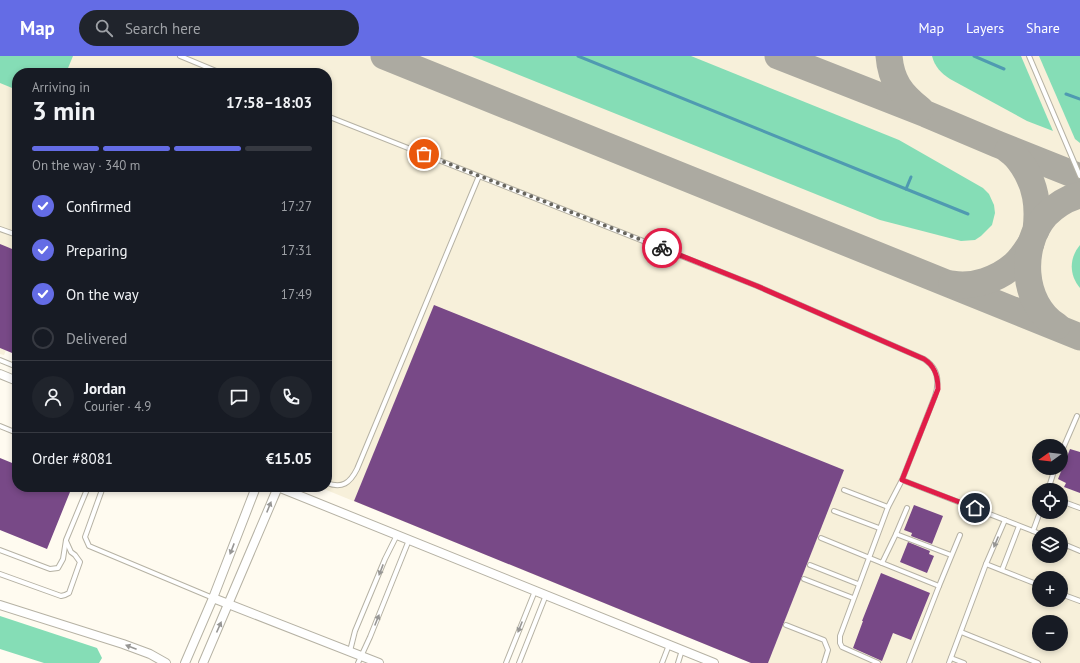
<!DOCTYPE html>
<html lang="en">
<head>
<meta charset="utf-8">
<style>
	body { margin:0; font-family:"PT Sans",sans-serif; background:#20242c; color:#f1f3f6; height:100vh; display:flex; flex-direction:column; font-size:15px; white-space:nowrap }
	* { box-sizing:border-box; margin:0 }
	p { font-size:13px; color:#9ea1a6 }
	.icon { flex:none; width:22px; height:22px; fill:none; stroke:currentColor; stroke-width:2; stroke-linecap:round; stroke-linejoin:round }
	.map { position:relative; flex:1; overflow:hidden }
	.panel { position:absolute; left:12px; top:12px; width:320px; height:424px; display:flex; flex-direction:column; background:#171b24; border-radius:16px; box-shadow:0 2px 6px #0003 }
	.panel>* { flex:none }
	.needle { width:26px; rotate:255deg }
	.controls { position:absolute; left:1032px; top:383px; display:grid; gap:8px }
	.controls a { display:grid; place-items:center; width:36px; height:36px; border-radius:50%; background:#171b24; box-shadow:0 2px 6px #0003; font-size:20px }
	.pin { position:absolute; display:grid; place-items:center; width:34px; height:34px; color:#fff; margin:-17px; border:2px solid #fff; border-radius:50%; box-shadow:0 1px 4px #0007 }
	.courier { position:absolute; display:grid; place-items:center; width:40px; height:40px; margin:-20px; border:3px solid #e11d48; border-radius:50%; background:#fff; color:#222; box-shadow:0 1px 5px #0007 }
	.head em { font-style:normal; font-weight:800 }
	.head div { display:flex; flex-direction:column-reverse }
	.head { display:flex; align-items:center; justify-content:space-between; height:68px; padding:0 20px }
	h1 { font-size:26px; font-weight:800; line-height:30px }
	.bar { display:grid; grid-template-columns:repeat(4,1fr); gap:6px 4px; align-content:center; height:48px; padding:0 20px }
	.bar i { height:5px; border-radius:3px; background:#363941 }
	.bar .selected { background:#646ce5 }
	.bar p { grid-column:span 4 }
	.line { display:flex; align-items:center; gap:10px; padding:0 20px; border-top:1px solid #363941 }
	.line div { flex:1 }
	.round { display:grid; place-items:center; flex:none; width:42px; height:42px; border-radius:21px; background:#20242c }
	ol { padding:0 20px; list-style:none }
	li { display:flex; align-items:center; gap:12px; height:44px }
	li p { margin-inline-start:auto }
	li .icon { padding:4px; border-radius:50%; background:#646ce5; color:#fff; stroke-width:4 }
	li:last-child { color:#9ea1a6 }
	li i { width:22px; height:22px; border:2px solid #363941; border-radius:50% }
	header { display:flex; align-items:center; gap:24px; box-sizing:border-box; height:56px; padding:0 20px; background:#646ce5; color:#fff }
	header strong { font-size:19px }
	nav { display:flex; gap:22px; margin-inline-start:auto; font-size:14px }
	.search { width:280px; height:36px; background:#20242c; display:flex; align-items:center; gap:10px; box-sizing:border-box; padding:0 14px; border-radius:22px; color:#9ea1a6; font-size:15px }
	.map>svg:first-child { display:block }
	.built { fill:#f7f0da; fill-rule:evenodd }
	.green { fill:#85ddb6 }
	.lines { fill:none; stroke-linecap:round; stroke-linejoin:round }
	.stream { stroke:#4f9ab1; stroke-width:3 }
	.taxiway { stroke:#acaaa1; stroke-width:27 }
	.building { fill:#784987 }
	.service-casing { stroke:#b6b2a4; stroke-width:6 }
	.minor-casing { stroke:#b6b2a4; stroke-width:10 }
	.service { stroke:#fff; stroke-width:4 }
	.minor { stroke:#fff; stroke-width:8 }
	.oneway { fill:#979694 }
	.done { stroke:#68665f; stroke-width:4; stroke-dasharray:0 7.2 }
	.route { stroke:#e11d48; stroke-width:5 }
</style>
</head>
<body>
<header>
<strong>Map</strong>
<div class="search"><svg class="icon" aria-label="search" viewBox="0 0 24 24"><circle cx="10" cy="10" r="6"/><path d="M15 15l6 6"/></svg>Search here</div>
<nav><a>Map</a><a>Layers</a><a>Share</a></nav>
</header>
<div class="map">
<svg width="1080" height="607" viewBox="0 0 1080 607">
	<rect width="100%" height="100%" fill="#fffbf0"/>
	<path class="built" d="M 0,0 L 1080,0 L 1080,607 L 751,607 L 319,431 L 327,431 L 327,17 L 17,17 L 17,299 L 6,294 L 4,299 L 0,298 ZM 1039,390 L 1061,390 L 1061,412 L 1039,412 ZM 1039,434 L 1061,434 L 1061,456 L 1039,456 ZM 1039,478 L 1061,478 L 1061,500 L 1039,500 ZM 1039,522 L 1061,522 L 1061,544 L 1039,544 ZM 1039,566 L 1061,566 L 1061,588 L 1039,588 Z"/>
	<g class="green">
		<path d="M 0,0 L 73,0 L 66,17 L 17,17 L 17,34 L 0,27 Z"/>
		<path d="M 472,0 L 691,0 L 899,84 L 983,132 L 989,138 L 994,149 L 995,157 L 992,169 L 981,180 L 975,184 L 961,185 L 880,164 Z"/>
		<path d="M 932,0 L 1021,0 L 1053,75 L 1027,65 L 950,23 C 941,17 935,11 932,0 Z"/>
		<path d="M 1039,0 L 1080,0 L 1080,87 L 1075,83 Z"/>
		<path d="M 1080,189 L 1080,232 C 1069,219 1069,202 1080,189 Z"/>
		<path d="M 0,560 L 97,592 L 102,602 L 99,607 L 44,607 L 0,593 Z"/>
	</g>
	<g class="lines">
		<g class="stream">
			<path d="M 578,0 L 906,133"/>
			<path d="M 974,0 L 1004,13"/>
			<path d="M 1066,38 L 1080,43"/>
			<path d="M 911,121 L 906,133 L 968,158"/>
		</g>
		<g class="taxiway">
			<path d="M 384,0 L 1080,281"/>
			<path d="M 778,0 L 926,58 L 997,88 L 1080,121"/>
			<path d="M 889,0 C 891,25 901,38 920,53"/>
			<path d="M 1008,94 C 1015,98 1019,104 1023,110 C 1036,130 1039,150 1036,174"/>
			<path d="M 952,228 C 973,232 998,223 1014,209 C 1021,203 1026,195 1031,187"/>
			<path d="M 1057,270 C 1021,247 1019,190 1046,159 C 1055,150 1068,142 1080,139"/>
		</g>
	</g>
	<g class="building">
		<path d="M 0,188 L 17,195 L 17,299 L 0,292 Z"/>
		<path d="M 434,249 L 844,414 L 768,607 L 751,607 L 354,445 Z"/>
		<path d="M 1070,393 L 1080,396 L 1080,437 L 1064,431 L 1066,427 L 1058,423 Z"/>
		<path d="M 0,402 L 17,409 L 17,431 L 72,431 L 47,493 L 0,474 Z"/>
		<path d="M 914,449 L 943,460 L 932,488 L 911,480 L 912,477 L 904,474 Z"/>
		<path d="M 908,486 L 930,495 L 929,498 L 934,500 L 927,517 L 900,506 Z"/>
		<path d="M 881,517 L 930,537 L 911,584 L 893,577 L 882,605 L 853,592 L 863,565 L 862,565 Z"/>
	</g>
	<g class="lines">
		<defs>
			<g id="service">
				<path d="M 180,0 L 221,17"/>
				<path d="M 1029,0 L 1080,120"/>
				<path d="M 327,60 L 757,230 L 924,303 C 938,312 940,325 935,340 L 902,424 L 888,451 L 840,580 L 840,587 L 842,591 L 878,607"/>
				<path d="M 0,173 L 17,179"/>
				<path d="M 0,304 L 17,311"/>
				<path d="M 0,370 L 17,377"/>
				<path d="M 1061,397 L 1077,360"/>
				<path d="M 902,424 L 1033,475"/>
				<path d="M 327,427 C 342,433 350,427 357,413 L 479,120"/>
				<path d="M 103,431 L 85,481 L 89,490 L 213,542"/>
				<path d="M 844,434 L 888,451"/>
				<path d="M 1048,434 L 1055,412"/>
				<path d="M 1061,445 L 1080,452"/>
				<path d="M 834,455 L 879,472"/>
				<path d="M 896,478 L 907,452"/>
				<path d="M 1040,478 L 1033,475 L 1040,456"/>
				<path d="M 821,482 L 882,507 L 896,478 L 951,499"/>
				<path d="M 1061,487 L 1080,495"/>
				<path d="M 0,494 L 50,513 L 58,512 L 63,503 L 66,484 L 88,431"/>
				<path d="M 882,507 L 939,530 L 909,607"/>
				<path d="M 986,508 L 1039,529"/>
				<path d="M 810,509 L 858,528"/>
				<path d="M 1002,514 L 1019,470"/>
				<path d="M 0,518 L 61,540 L 65,539 L 69,537 L 80,506 L 75,499 L 71,496 L 66,485"/>
				<path d="M 804,523 L 853,542"/>
				<path d="M 939,530 L 960,479"/>
				<path d="M 1061,538 L 1080,545"/>
				<path d="M 786,569 L 824,584 L 828,594 L 824,607"/>
				<path d="M 961,576 L 1038,607"/>
				<path d="M 350,595 L 355,575 L 385,503 L 397,479"/>
				<path d="M 951,602 L 964,607"/>
				<path d="M 358,607 L 370,581 L 409,484"/>
				<path d="M 506,607 L 535,535"/>
				<path d="M 519,607 L 546,539"/>
				<path d="M 662,607 L 669,589"/>
				<path d="M 678,607 L 682,594"/>
				<path d="M 949,607 L 986,508 L 1005,464"/>
			</g>
			<g id="minor">
				<path d="M 0,318 L 17,325"/>
				<path d="M 278,431 L 714,607"/>
				<path d="M 213,542 L 379,607"/>
				<path d="M 0,549 L 123,588 L 150,598 L 166,607"/>
				<path d="M 185,607 L 213,542 L 256,431"/>
				<path d="M 203,607 L 278,431"/>
			</g>
		</defs>
		<use href="#service" class="service-casing"/>
		<use href="#minor" class="minor-casing"/>
		<use href="#service" class="service"/>
		<use href="#minor" class="minor"/>
	</g>
	<defs><path id="oneway-solid" d="M-6-.8H1V-3.2L6.5 0L1 3.2V.8H-6Z"/></defs>
	<g class="oneway">
		<use href="#oneway-solid" transform="translate(269 451) rotate(-68)"/>
		<use href="#oneway-solid" transform="translate(996 486) rotate(113)"/>
		<use href="#oneway-solid" transform="translate(232 493) rotate(111)"/>
		<use href="#oneway-solid" transform="translate(381 514) rotate(111)"/>
		<use href="#oneway-solid" transform="translate(377 564) rotate(-68)"/>
		<use href="#oneway-solid" transform="translate(219 571) rotate(-66)"/>
		<use href="#oneway-solid" transform="translate(520 571) rotate(112)"/>
		<use href="#oneway-solid" transform="translate(131 591) rotate(-159)"/>
	</g>
	<g class="lines">
		<path class="done" d="M 424,98 L 662,192"/>
		<path class="route" d="M 662,192 L 757,230 L 924,303 C 935,310 938,320 938,333 L 902,424 L 975,452"/>
	</g>
</svg>
<div class="controls">
<a><svg class="needle" viewBox="-14 -14 28 28"><path d="M0-13l5 13h-10z" fill="#e53935"/><path d="M0 13l5-13h-10z" fill="#9ea1a6"/></svg></a>
<a><svg class="icon" aria-label="locate" viewBox="0 0 24 24"><circle cx="12" cy="12" r="6"/><path d="M12 2v4M12 18v4M2 12h4M18 12h4"/></svg></a>
<a><svg class="icon" aria-label="layers" viewBox="0 0 24 24"><path d="M12 4l9 5-9 5-9-5zM3 14l9 5 9-5"/></svg></a>
<a>+</a>
<a>−</a>
</div>
<div class="pin" style="left:424px;top:98px;background:#ea580c"><svg class="icon" aria-label="bag" viewBox="0 0 24 24"><path d="M5 8h14l-1 12H6zM9 8a3 3 0 0 1 6 0"/></svg></div>
<div class="pin" style="left:975px;top:452px;background:#1f2937"><svg class="icon" aria-label="home" viewBox="0 0 24 24"><path d="M3 11l9-7 9 7M6 9v11h12V9"/></svg></div>
<div class="courier" style="left:662px;top:192px"><svg class="icon" aria-label="bike" viewBox="0 0 24 24"><circle cx="6" cy="16" r="4"/><circle cx="18" cy="16" r="4"/><path d="M6 16l4-8h5l3 8M10 8l3 8H6M13 5h3"/></svg></div>
<section class="panel">
<div class="head"><div><h1>3 min</h1><p>Arriving in</p></div><em>17:58–18:03</em></div>
<div class="bar"><i class="selected"></i><i class="selected"></i><i class="selected"></i><i></i><p>On the way · 340 m</p></div>
<ol>
<li><svg class="icon" aria-label="check" viewBox="0 0 24 24"><path d="M5 12l5 5 9-10"/></svg>Confirmed<p>17:27</p></li>
<li><svg class="icon" aria-label="check" viewBox="0 0 24 24"><path d="M5 12l5 5 9-10"/></svg>Preparing<p>17:31</p></li>
<li><svg class="icon" aria-label="check" viewBox="0 0 24 24"><path d="M5 12l5 5 9-10"/></svg>On the way<p>17:49</p></li>
<li><i></i>Delivered</li>
</ol>
<div class="line" style="height:72px"><a class="round"><svg class="icon" aria-label="person" viewBox="0 0 24 24"><circle cx="12" cy="8" r="4"/><path d="M4 21q1-7 8-7t8 7"/></svg></a><div><b>Jordan</b><p>Courier · 4.9</p></div><a class="round"><svg class="icon" aria-label="chat" viewBox="0 0 24 24"><path d="M4 5h16v11H9l-5 4z"/></svg></a><a class="round"><svg class="icon" aria-label="phone" viewBox="0 0 24 24"><path d="M5 4h4l2 5-3 2q2 4 5 5l2-3 5 2v4C11 20 4 13 5 4z"/></svg></a></div>
<div class="line" style="height:52px"><div>Order #8081</div><b>€15.05</b></div>
</section>
</div>
</body>
</html>
